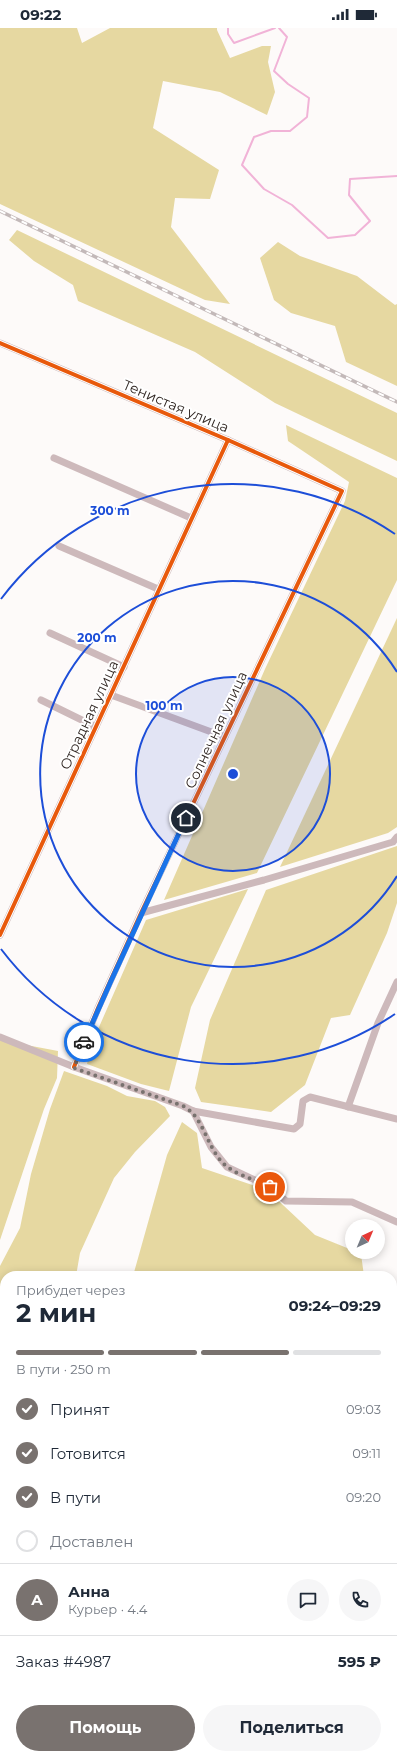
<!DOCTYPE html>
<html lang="ru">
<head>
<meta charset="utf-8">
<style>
	body { margin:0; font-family:Montserrat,sans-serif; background:#f6f6f7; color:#1f2937; height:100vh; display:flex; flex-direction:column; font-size:15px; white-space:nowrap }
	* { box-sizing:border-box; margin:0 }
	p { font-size:13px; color:#747a83 }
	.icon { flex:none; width:22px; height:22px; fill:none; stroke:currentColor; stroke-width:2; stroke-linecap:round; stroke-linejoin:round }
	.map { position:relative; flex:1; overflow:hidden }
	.drawer { position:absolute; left:0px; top:1243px; width:397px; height:488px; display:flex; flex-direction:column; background:#fff; border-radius:16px 16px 0 0; box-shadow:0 2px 10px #0003 }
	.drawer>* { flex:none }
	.needle { width:26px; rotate:44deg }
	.tools { position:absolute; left:345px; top:1191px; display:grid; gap:8px }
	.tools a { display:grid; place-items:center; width:40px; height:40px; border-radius:50%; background:#fff; box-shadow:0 2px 10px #0003; font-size:20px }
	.pin { position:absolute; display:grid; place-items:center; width:34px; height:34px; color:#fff; margin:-17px; border:2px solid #fff; border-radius:50%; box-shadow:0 1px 4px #0007 }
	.courier { position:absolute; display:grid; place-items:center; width:40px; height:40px; margin:-20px; border:3px solid #1a73e8; border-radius:50%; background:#fff; color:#222; box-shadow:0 1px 5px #0007 }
	.overview em { font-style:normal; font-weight:700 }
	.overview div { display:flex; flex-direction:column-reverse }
	.overview { display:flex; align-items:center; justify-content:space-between; height:68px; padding:0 16px }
	h1 { font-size:26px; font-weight:700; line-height:30px }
	.bar { display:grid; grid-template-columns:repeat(4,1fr); gap:6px 4px; align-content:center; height:48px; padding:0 16px }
	.bar i { height:5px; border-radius:3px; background:#e0e1e3 }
	.bar .selected { background:#79726f }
	.bar p { grid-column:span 4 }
	.line { display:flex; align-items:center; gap:10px; padding:0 16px; border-top:1px solid #e0e1e3 }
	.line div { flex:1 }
	.round { display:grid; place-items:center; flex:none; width:42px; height:42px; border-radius:21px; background:#f6f6f7 }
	ol { padding:0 16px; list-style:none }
	li { display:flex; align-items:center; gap:12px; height:44px }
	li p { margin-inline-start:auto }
	li .icon { padding:4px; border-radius:50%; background:#79726f; color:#fff; stroke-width:4 }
	li:last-child { color:#747a83 }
	li i { width:22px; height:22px; border:2px solid #e0e1e3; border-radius:50% }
	.button { display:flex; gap:8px; margin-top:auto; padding:8px 16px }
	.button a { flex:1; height:46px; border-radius:24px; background:#79726f; color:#fff; font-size:16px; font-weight:700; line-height:46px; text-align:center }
	.button a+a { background:#f6f6f7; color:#1f2937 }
	.status { display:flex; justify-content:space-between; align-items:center; height:28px; padding:0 20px; background:#fff; direction:ltr }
	.status svg { height:11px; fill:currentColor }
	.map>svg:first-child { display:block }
	.forest { fill:#e6d8a1 }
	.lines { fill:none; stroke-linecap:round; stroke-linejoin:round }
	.stream { stroke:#f1b3d7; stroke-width:2 }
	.minor { stroke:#cdb9bb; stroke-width:7 }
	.rail-casing { stroke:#c3b9b9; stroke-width:3.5 }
	.rail { stroke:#fff; stroke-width:2; stroke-dasharray:6; stroke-linecap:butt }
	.cycleway-casing { stroke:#fff; stroke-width:6 }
	.cycleway { stroke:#e8590c; stroke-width:4 }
	.done { stroke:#79726f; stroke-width:4; stroke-dasharray:0 7.2 }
	.route { stroke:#1a73e8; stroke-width:5 }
	.ring { fill:none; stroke:#1d4ed8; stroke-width:2 }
	.labels { text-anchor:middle; stroke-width:4; stroke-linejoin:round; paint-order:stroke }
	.street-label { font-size:14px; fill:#322824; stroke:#fff }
	.centre { fill:#1d4ed8; stroke:#fff; stroke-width:2 }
	.ring-label { font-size:12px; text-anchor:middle; font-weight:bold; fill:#1d4ed8; stroke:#fff; stroke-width:4; stroke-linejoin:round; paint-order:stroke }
</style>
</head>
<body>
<div class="status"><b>09:22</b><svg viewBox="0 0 49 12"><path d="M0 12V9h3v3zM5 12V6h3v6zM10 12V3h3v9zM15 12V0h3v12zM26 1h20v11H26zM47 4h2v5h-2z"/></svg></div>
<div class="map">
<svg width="397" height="1731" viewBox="0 0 397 1731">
	<rect width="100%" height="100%" fill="#fdfaf9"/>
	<g class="forest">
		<path d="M 0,0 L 77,0 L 82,15 L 110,0 L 217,0 L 217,2 L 230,30 L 262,18 L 271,18 L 268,34 L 275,64 L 267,87 L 220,64 L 163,53 L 153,100 L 219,142 L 210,171 L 175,170 L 171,199 L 230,276 L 205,272 L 0,176 Z"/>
		<path d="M 17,202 L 397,385 L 397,433 L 275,375 L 195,324 L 78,273 L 73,257 L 34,233 L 9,212 Z"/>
		<path d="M 278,214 L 300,228 L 357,248 L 395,277 L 397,276 L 397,358 L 346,334 L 335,298 L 291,285 L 274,272 L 260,230 Z"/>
		<path d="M 286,397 L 397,450 L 397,552 L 257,845 L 164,872 L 265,641 L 345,473 L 349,454 L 288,413 Z"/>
		<path d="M 397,590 L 397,799 L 388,805 L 280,839 Z"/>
		<path d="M 397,818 L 397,875 L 387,905 L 350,987 L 331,990 L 305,1057 L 271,1084 L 201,1074 L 195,1060 L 210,992 L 266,862 Z"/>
		<path d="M 248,861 L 191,979 L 169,1063 L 141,1056 L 87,1036 L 92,1015 L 146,892 Z"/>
		<path d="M 0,1012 L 58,1023 L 57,1050 L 44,1081 L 0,1212 Z"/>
		<path d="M 64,1043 L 107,1058 L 127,1068 L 155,1073 L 165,1079 L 170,1088 L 135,1124 L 114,1150 L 80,1225 L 76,1248 L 5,1248 L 5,1488 L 0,1488 L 0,1238 L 20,1200 L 31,1146 L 50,1081 Z"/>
		<path d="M 182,1094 L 197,1105 L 202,1140 L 267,1162 L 315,1207 L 352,1222 L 352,1224 L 361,1226 L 364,1248 L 133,1248 L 167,1127 Z"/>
		<path d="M 397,1288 L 397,1396 L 392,1397 L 392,1293 Z"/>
		<path d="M 392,1410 L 397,1410 L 397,1731 L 0,1731 L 0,1683 L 5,1665 L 5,1726 L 392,1726 Z"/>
	</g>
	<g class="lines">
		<g class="stream">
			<path d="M 228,0 L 228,6 L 234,15 L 275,0"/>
			<path d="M 279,0 L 287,9 L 274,43 L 288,56 L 309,70 L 307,89 L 290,103 L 271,103 L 254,109 L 242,137 L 264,161 L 292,177 L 328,210 L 355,207 L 370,193 L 349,167 L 350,151 L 397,148"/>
		</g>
		<g class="minor">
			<path d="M 0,315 L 228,412 L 342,463 L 141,885 L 98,980 L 74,1039"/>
			<path d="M 54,430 L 191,490"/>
			<path d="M 59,518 L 158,561"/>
			<path d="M 50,605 L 124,639"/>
			<path d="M 111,667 L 225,709"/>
			<path d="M 41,672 L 96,699"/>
			<path d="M 141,885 L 264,852 L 393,814 L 397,809"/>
			<path d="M 0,907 L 228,412"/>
			<path d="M 0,1009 L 74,1039 L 183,1078 L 193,1083 L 294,1101 L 300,1096 L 303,1073 L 310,1069 L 397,1091"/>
			<path d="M 348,1079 L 378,995 L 397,954"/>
			<path d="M 193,1083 L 211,1119 L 227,1139 L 270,1159 L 286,1173 L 352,1174 L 397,1194"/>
		</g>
		<defs>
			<path id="rail" d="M 0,183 L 397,374"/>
		</defs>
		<use href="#rail" class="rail-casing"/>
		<use href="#rail" class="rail"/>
		<defs>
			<g id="cycleway">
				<path d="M 0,315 L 228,412 L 342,463 L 141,885 L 98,980 L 74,1039"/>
				<path d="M 0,907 L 228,412"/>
			</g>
		</defs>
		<use href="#cycleway" class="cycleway-casing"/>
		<use href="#cycleway" class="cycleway"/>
	</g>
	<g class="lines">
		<path class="done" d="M 84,1014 L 74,1040 L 183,1078 C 203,1088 206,1116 221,1133 C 232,1146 254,1151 270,1159"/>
		<path class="route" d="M 84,1014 L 111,953 L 186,790"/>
	</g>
	<circle cx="233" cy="746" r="97" fill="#1d4ed8" fill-opacity=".12"/>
	<g class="ring">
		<circle cx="233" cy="746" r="97"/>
		<path d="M397 848A193 193 0 1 1 397 644"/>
		<path d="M395 986A290 290 0 0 1 1 921M1 571A290 290 0 0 1 395 506"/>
	</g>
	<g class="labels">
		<g class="street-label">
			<text transform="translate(176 378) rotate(23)" y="5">Тенистая улица</text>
			<text transform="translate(89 687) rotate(-65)" y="5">Отрадная улица</text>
			<text transform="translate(216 702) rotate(-65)" y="5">Солнечная улица</text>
		</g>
	</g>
	<circle cx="233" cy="746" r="6" class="centre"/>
	<g class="ring-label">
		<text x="110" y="487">300 m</text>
		<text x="97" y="614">200 m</text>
		<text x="164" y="682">100 m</text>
	</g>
</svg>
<div class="tools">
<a><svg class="needle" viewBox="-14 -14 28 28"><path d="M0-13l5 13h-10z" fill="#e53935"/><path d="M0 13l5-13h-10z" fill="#747a83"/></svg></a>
</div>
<div class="pin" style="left:270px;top:1159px;background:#ea580c"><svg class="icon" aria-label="bag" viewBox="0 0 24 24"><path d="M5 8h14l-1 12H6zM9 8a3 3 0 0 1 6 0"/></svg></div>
<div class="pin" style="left:186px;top:790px;background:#1f2937"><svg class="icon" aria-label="home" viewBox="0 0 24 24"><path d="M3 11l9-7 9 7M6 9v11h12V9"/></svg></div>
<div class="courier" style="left:84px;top:1014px"><svg class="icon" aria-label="car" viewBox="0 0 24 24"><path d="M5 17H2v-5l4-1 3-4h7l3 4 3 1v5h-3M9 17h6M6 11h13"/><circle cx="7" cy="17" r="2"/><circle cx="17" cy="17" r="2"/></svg></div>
<section class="drawer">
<div class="overview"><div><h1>2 мин</h1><p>Прибудет через</p></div><em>09:24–09:29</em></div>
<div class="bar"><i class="selected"></i><i class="selected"></i><i class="selected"></i><i></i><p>В пути · 250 m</p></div>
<ol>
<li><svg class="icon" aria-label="check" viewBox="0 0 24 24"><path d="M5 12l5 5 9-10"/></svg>Принят<p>09:03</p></li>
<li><svg class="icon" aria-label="check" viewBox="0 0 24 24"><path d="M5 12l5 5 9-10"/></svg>Готовится<p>09:11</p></li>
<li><svg class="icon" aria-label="check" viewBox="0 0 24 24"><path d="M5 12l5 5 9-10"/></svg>В пути<p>09:20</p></li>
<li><i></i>Доставлен</li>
</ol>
<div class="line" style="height:72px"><b class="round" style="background:#79726f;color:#fff">А</b><div><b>Анна</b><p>Курьер · 4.4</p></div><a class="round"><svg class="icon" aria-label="chat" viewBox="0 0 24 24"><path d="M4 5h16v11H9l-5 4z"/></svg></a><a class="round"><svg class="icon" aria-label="phone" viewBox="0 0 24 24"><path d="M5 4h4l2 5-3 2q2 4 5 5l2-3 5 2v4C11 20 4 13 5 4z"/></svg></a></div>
<div class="line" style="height:52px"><div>Заказ #4987</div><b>595 ₽</b></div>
<div class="button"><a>Помощь</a><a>Поделиться</a></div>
</section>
</div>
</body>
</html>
